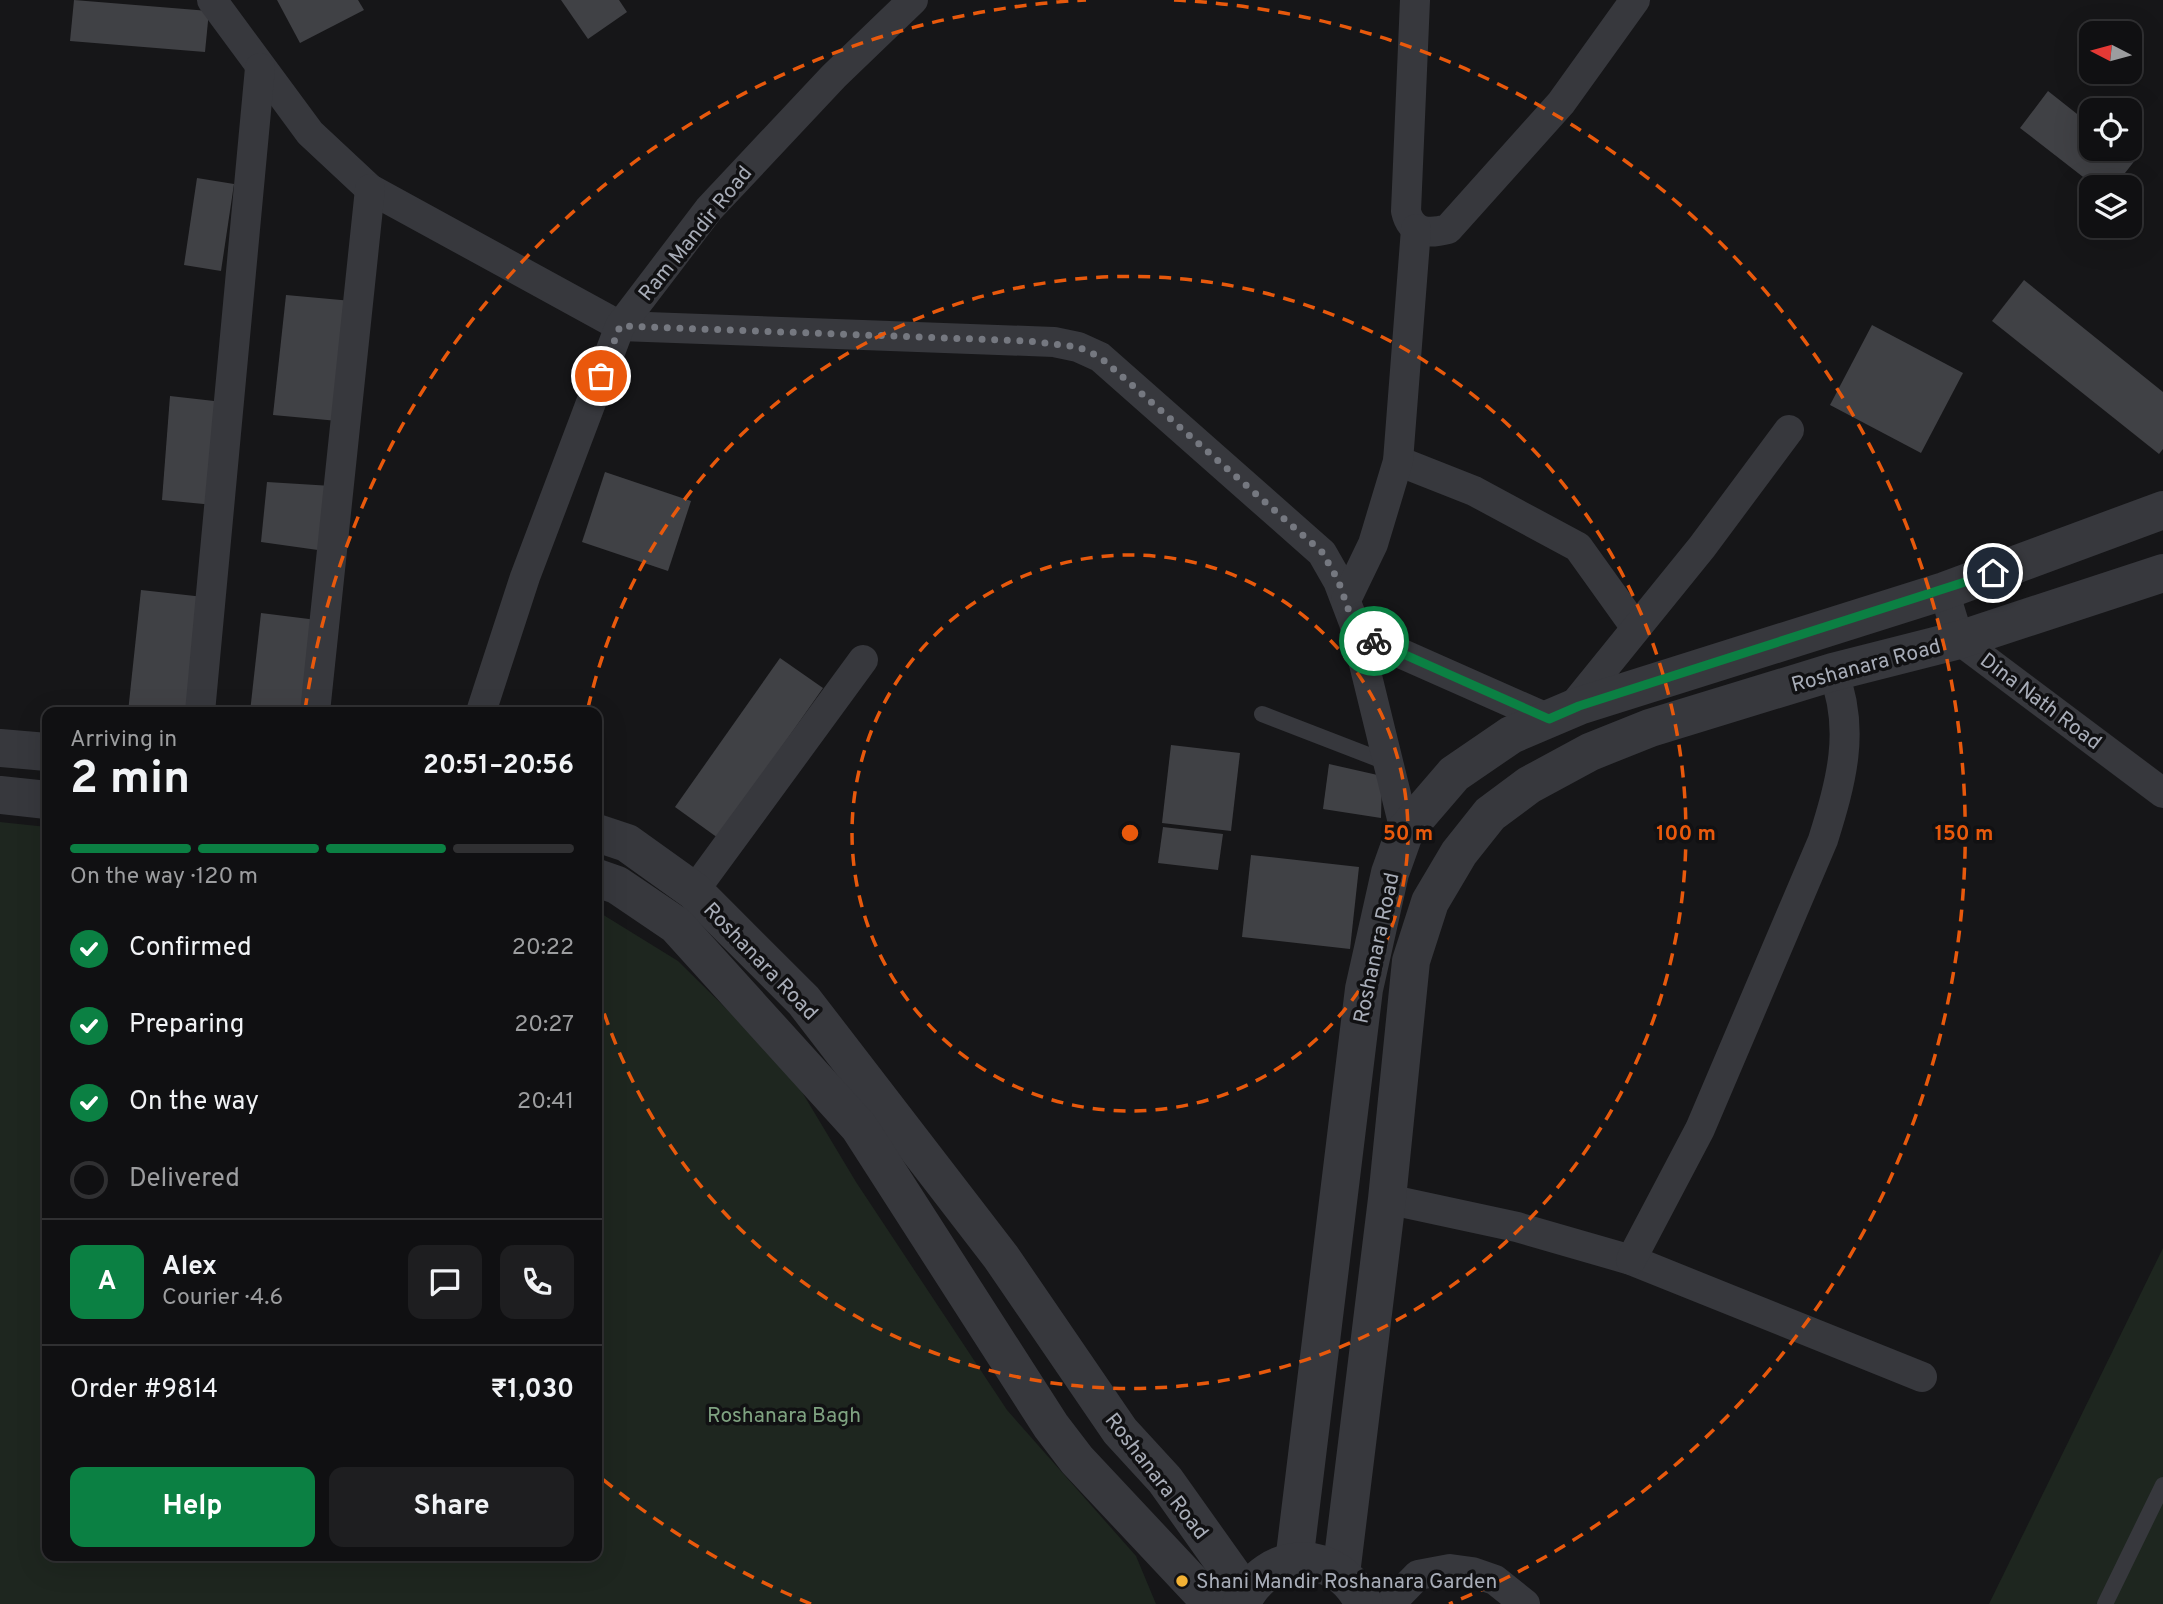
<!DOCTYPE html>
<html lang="en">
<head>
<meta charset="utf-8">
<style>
	body { margin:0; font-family:Overpass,sans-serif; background:#1e1e20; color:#f1f3f6; height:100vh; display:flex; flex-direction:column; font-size:26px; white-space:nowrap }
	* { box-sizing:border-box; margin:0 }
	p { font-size:23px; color:#9c9d9f }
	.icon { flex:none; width:38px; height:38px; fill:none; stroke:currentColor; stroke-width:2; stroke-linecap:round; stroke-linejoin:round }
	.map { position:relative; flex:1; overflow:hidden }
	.panel { position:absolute; left:42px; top:707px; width:560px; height:854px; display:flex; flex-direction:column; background:#101012; border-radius:14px; box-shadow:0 7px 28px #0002,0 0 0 2px #303032 }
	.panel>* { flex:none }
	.needle { width:46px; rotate:276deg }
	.tools { position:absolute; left:2079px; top:21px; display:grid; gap:14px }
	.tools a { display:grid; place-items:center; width:63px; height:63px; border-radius:14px; background:#101012; box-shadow:0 7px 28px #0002,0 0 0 2px #303032; font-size:35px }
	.pin { position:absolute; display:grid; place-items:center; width:60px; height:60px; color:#fff; margin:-30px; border:4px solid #fff; border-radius:50%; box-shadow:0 2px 7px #0007 }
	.courier { position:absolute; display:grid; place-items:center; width:70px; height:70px; margin:-35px; border:5px solid #0b8043; border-radius:50%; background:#fff; color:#222; box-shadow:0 2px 9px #0007 }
	.overview em { font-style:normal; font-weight:700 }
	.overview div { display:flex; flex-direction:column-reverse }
	.overview { display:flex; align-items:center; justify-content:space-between; height:119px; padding:0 28px }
	h1 { font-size:46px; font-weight:700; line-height:52px }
	.bar { display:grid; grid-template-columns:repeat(4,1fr); gap:10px 7px; align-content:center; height:84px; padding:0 28px }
	.bar i { height:9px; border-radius:5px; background:#303032 }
	.bar .selected { background:#0b8043 }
	.bar p { grid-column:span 4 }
	.line { display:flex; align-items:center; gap:18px; padding:0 28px; border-top:2px solid #303032 }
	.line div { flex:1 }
	.round { display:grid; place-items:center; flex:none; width:74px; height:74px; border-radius:14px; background:#1e1e20 }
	ol { padding:0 28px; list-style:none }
	li { display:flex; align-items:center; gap:21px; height:77px }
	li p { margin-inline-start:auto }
	li .icon { padding:7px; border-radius:50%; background:#0b8043; color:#fff; stroke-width:4 }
	li:last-child { color:#9c9d9f }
	li i { width:38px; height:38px; border:4px solid #303032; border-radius:50% }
	.primary-button { display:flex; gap:14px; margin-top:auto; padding:14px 28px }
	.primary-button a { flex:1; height:80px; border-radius:14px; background:#0b8043; color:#fff; font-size:28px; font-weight:700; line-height:80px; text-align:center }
	.primary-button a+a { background:#1e1e20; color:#f1f3f6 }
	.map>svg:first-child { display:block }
	.green { fill:#1e261f }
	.building { fill:#404145 }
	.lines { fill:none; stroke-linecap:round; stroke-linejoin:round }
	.service { stroke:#37383d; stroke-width:16 }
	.minor { stroke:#37383d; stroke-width:30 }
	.tertiary { stroke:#37383d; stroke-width:38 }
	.done { stroke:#757880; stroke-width:7; stroke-dasharray:0 12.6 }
	.route { stroke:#0b8043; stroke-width:9 }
	.ring { fill:none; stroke:#e8590c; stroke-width:3.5; stroke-dasharray:12 9 }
	.poi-dot { fill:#f2b134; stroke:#111113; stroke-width:2.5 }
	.labels { text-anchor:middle; stroke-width:7; stroke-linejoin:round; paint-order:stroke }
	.street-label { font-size:21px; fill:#a8adb8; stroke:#111113 }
	.park-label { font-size:21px; fill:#7fa381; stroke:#111113 }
	.poi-label { font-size:21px; fill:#a8adb8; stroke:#111113; text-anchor:start }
	.centre { fill:#e8590c; stroke:#111113; stroke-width:3.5 }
	.ring-label { font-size:21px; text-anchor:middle; font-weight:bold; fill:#e8590c; stroke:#111113; stroke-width:7; stroke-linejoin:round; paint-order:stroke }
</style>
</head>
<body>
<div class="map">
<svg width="2163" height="1604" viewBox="0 0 2163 1604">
	<rect width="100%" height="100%" fill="#161618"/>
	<g class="green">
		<path d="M 0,822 L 47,827 L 47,1556 L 597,1556 L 597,911 L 678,961 L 766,1048 L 799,1087 L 856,1182 L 1007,1410 L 1136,1556 L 1156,1604 L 0,1604 Z"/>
		<path d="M 2163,1248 L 2163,1604 L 1989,1604 Z"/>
	</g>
	<g class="building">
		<path d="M 74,0 L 209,11 L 205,52 L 70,41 Z"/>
		<path d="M 277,0 L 358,0 L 364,10 L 300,43 Z"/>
		<path d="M 561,0 L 619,0 L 627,12 L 588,39 Z"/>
		<path d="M 2048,91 L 2091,125 L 2091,149 L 2122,149 L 2136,159 L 2114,187 L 2096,187 L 2020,128 Z"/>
		<path d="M 197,178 L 234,184 L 221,271 L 184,265 Z"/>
		<path d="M 2024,280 L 2163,392 L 2163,449 L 2159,454 L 1992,321 Z"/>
		<path d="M 286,295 L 352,301 L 338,421 L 273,415 Z"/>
		<path d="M 1872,325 L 1963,373 L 1921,453 L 1830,405 Z"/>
		<path d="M 170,396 L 223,402 L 214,505 L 162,500 Z"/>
		<path d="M 605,472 L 691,501 L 668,571 L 582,542 Z"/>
		<path d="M 267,482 L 332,486 L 325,551 L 261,542 Z"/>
		<path d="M 141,590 L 204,597 L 193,712 L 128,712 Z"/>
		<path d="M 261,613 L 317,620 L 307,712 L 250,712 Z"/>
		<path d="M 780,658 L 823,688 L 718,838 L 675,807 Z"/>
		<path d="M 1171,745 L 1240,753 L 1231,831 L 1162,823 Z"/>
		<path d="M 1329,764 L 1382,776 L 1381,818 L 1323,809 Z"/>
		<path d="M 1163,827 L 1223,834 L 1218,870 L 1158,863 Z"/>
		<path d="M 1251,855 L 1359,867 L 1350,949 L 1242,937 Z"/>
	</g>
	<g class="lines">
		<g class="service">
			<path d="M 1262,714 L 1386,762"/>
			<path d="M 2105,1604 L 2163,1485"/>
		</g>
		<g class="minor">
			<path d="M 212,0 L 310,133 L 370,189 L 620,326 L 1054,342 L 1078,347 L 1100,357 L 1322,553 L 1338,581 L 1354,623 L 1405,831"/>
			<path d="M 1415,0 L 1406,211 C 1411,234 1429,234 1448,229 L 1561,103 L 1635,0"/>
			<path d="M 1398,461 L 1474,491 L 1578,547 L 1636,628"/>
			<path d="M 1944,591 L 1959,640 L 2163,793"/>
			<path d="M 1346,600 L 1373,544 L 1398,461 L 1416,229"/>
			<path d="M 1357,634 L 1549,719"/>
			<path d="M 1570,710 L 1702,547 L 1789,430"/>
			<path d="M 200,712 L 260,68"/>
			<path d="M 315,712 L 370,189"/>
			<path d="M 481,712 L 525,577 L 620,326 L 709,209 L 834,76 L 913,0"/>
			<path d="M 694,891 L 863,660"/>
			<path d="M 1387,1199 L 1517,1227 L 1631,1260 L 1922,1377"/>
			<path d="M 1631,1260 L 1700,1129 L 1823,840 C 1841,782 1856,730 1833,672"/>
			<path d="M 1390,1604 L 1418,1575 L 1450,1569 L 1472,1572 L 1495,1580 L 1525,1604"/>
		</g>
		<g class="tertiary">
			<path d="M 0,748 L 47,752"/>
			<path d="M 0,795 L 47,800"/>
			<path d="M 597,833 L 627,843 L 694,891 L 804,1001 L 1001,1257 L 1120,1431 L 1165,1480 L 1246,1594"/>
			<path d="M 597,878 L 617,885 L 676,925 L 859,1127 L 1051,1426 L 1077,1460 L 1212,1604"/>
			<path d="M 1294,1562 L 1364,989 L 1390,873 L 1405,831 L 1454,774 L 1511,735 L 1579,706 L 1944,591 L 2163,510"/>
			<path d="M 1341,1574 L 1387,1199 L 1411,961 L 1430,902 L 1459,853 L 1490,814 L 1529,785 L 1590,752 L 1650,728 L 1833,672 L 1959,640 L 2163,573"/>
			<path d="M 1241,1604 C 1268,1547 1337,1547 1364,1604"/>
		</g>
	</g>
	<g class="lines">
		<path class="done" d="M 601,376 L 620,326 L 1028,341 L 1078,347 L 1100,357 L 1322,552 L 1338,580 L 1357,634 L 1374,641"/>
		<path class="route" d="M 1374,641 L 1549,719 L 1579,706 L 1993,573"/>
	</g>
	<g class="ring">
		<circle cx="1130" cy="833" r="278"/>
		<path d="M588 708A556 556 0 1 1 597 991"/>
		<path d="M811 1604A834 834 0 0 1 600 1477M305 710A834 834 0 0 1 1086 0M1174 0A834 834 0 0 1 1449 1604"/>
	</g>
	<circle class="poi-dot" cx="1182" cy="1581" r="7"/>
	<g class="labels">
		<g class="street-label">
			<text transform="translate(695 233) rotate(-51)" y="7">Ram Mandir Road</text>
			<text transform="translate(1866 665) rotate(-15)" y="7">Roshanara Road</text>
			<text transform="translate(2041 701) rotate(37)" y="7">Dina Nath Road</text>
			<text transform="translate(1376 948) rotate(-78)" y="7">Roshanara Road</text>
			<text transform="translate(761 961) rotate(46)" y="7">Roshanara Road</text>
			<text transform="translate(1157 1476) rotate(52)" y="7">Roshanara Road</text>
		</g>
		<g class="park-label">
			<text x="784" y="1422">Roshanara Bagh</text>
		</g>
		<g class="poi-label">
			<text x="1196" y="1588">Shani Mandir Roshanara Garden</text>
		</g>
	</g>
	<circle cx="1130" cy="833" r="10" class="centre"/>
	<g class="ring-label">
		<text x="1408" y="840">50 m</text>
		<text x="1686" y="840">100 m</text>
		<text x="1964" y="840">150 m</text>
	</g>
</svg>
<div class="tools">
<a><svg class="needle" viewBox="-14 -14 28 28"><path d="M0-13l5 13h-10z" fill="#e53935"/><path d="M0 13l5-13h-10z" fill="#9c9d9f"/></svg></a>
<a><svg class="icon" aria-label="locate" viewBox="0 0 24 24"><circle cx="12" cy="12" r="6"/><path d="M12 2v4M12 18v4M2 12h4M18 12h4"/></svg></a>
<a><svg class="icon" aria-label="layers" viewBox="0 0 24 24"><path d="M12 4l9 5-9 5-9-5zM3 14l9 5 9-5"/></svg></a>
</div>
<div class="pin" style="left:601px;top:376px;background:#ea580c"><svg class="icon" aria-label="bag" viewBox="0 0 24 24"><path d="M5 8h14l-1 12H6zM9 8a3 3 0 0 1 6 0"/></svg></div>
<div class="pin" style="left:1993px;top:573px;background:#1f2937"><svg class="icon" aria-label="home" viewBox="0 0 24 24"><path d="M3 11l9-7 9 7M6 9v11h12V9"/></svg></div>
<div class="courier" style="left:1374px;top:641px"><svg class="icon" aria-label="bike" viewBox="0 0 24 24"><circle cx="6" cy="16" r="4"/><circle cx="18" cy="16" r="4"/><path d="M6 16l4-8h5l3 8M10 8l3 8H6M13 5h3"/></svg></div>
<section class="panel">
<div class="overview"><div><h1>2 min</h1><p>Arriving in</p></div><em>20:51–20:56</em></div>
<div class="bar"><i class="selected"></i><i class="selected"></i><i class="selected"></i><i></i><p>On the way · 120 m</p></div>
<ol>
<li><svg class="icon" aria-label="check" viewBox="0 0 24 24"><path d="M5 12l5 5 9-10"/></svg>Confirmed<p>20:22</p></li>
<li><svg class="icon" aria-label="check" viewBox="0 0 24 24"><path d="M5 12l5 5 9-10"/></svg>Preparing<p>20:27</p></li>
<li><svg class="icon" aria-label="check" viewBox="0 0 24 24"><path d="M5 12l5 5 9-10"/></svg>On the way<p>20:41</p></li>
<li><i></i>Delivered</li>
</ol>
<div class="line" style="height:126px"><b class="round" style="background:#0b8043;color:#fff">A</b><div><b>Alex</b><p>Courier · 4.6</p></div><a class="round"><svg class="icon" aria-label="chat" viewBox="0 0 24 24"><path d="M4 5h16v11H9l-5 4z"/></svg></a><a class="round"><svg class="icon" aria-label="phone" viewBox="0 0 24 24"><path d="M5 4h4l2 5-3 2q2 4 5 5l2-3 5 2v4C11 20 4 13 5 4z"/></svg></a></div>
<div class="line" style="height:91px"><div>Order #9814</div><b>₹1,030</b></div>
<div class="primary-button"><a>Help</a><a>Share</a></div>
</section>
</div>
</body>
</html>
